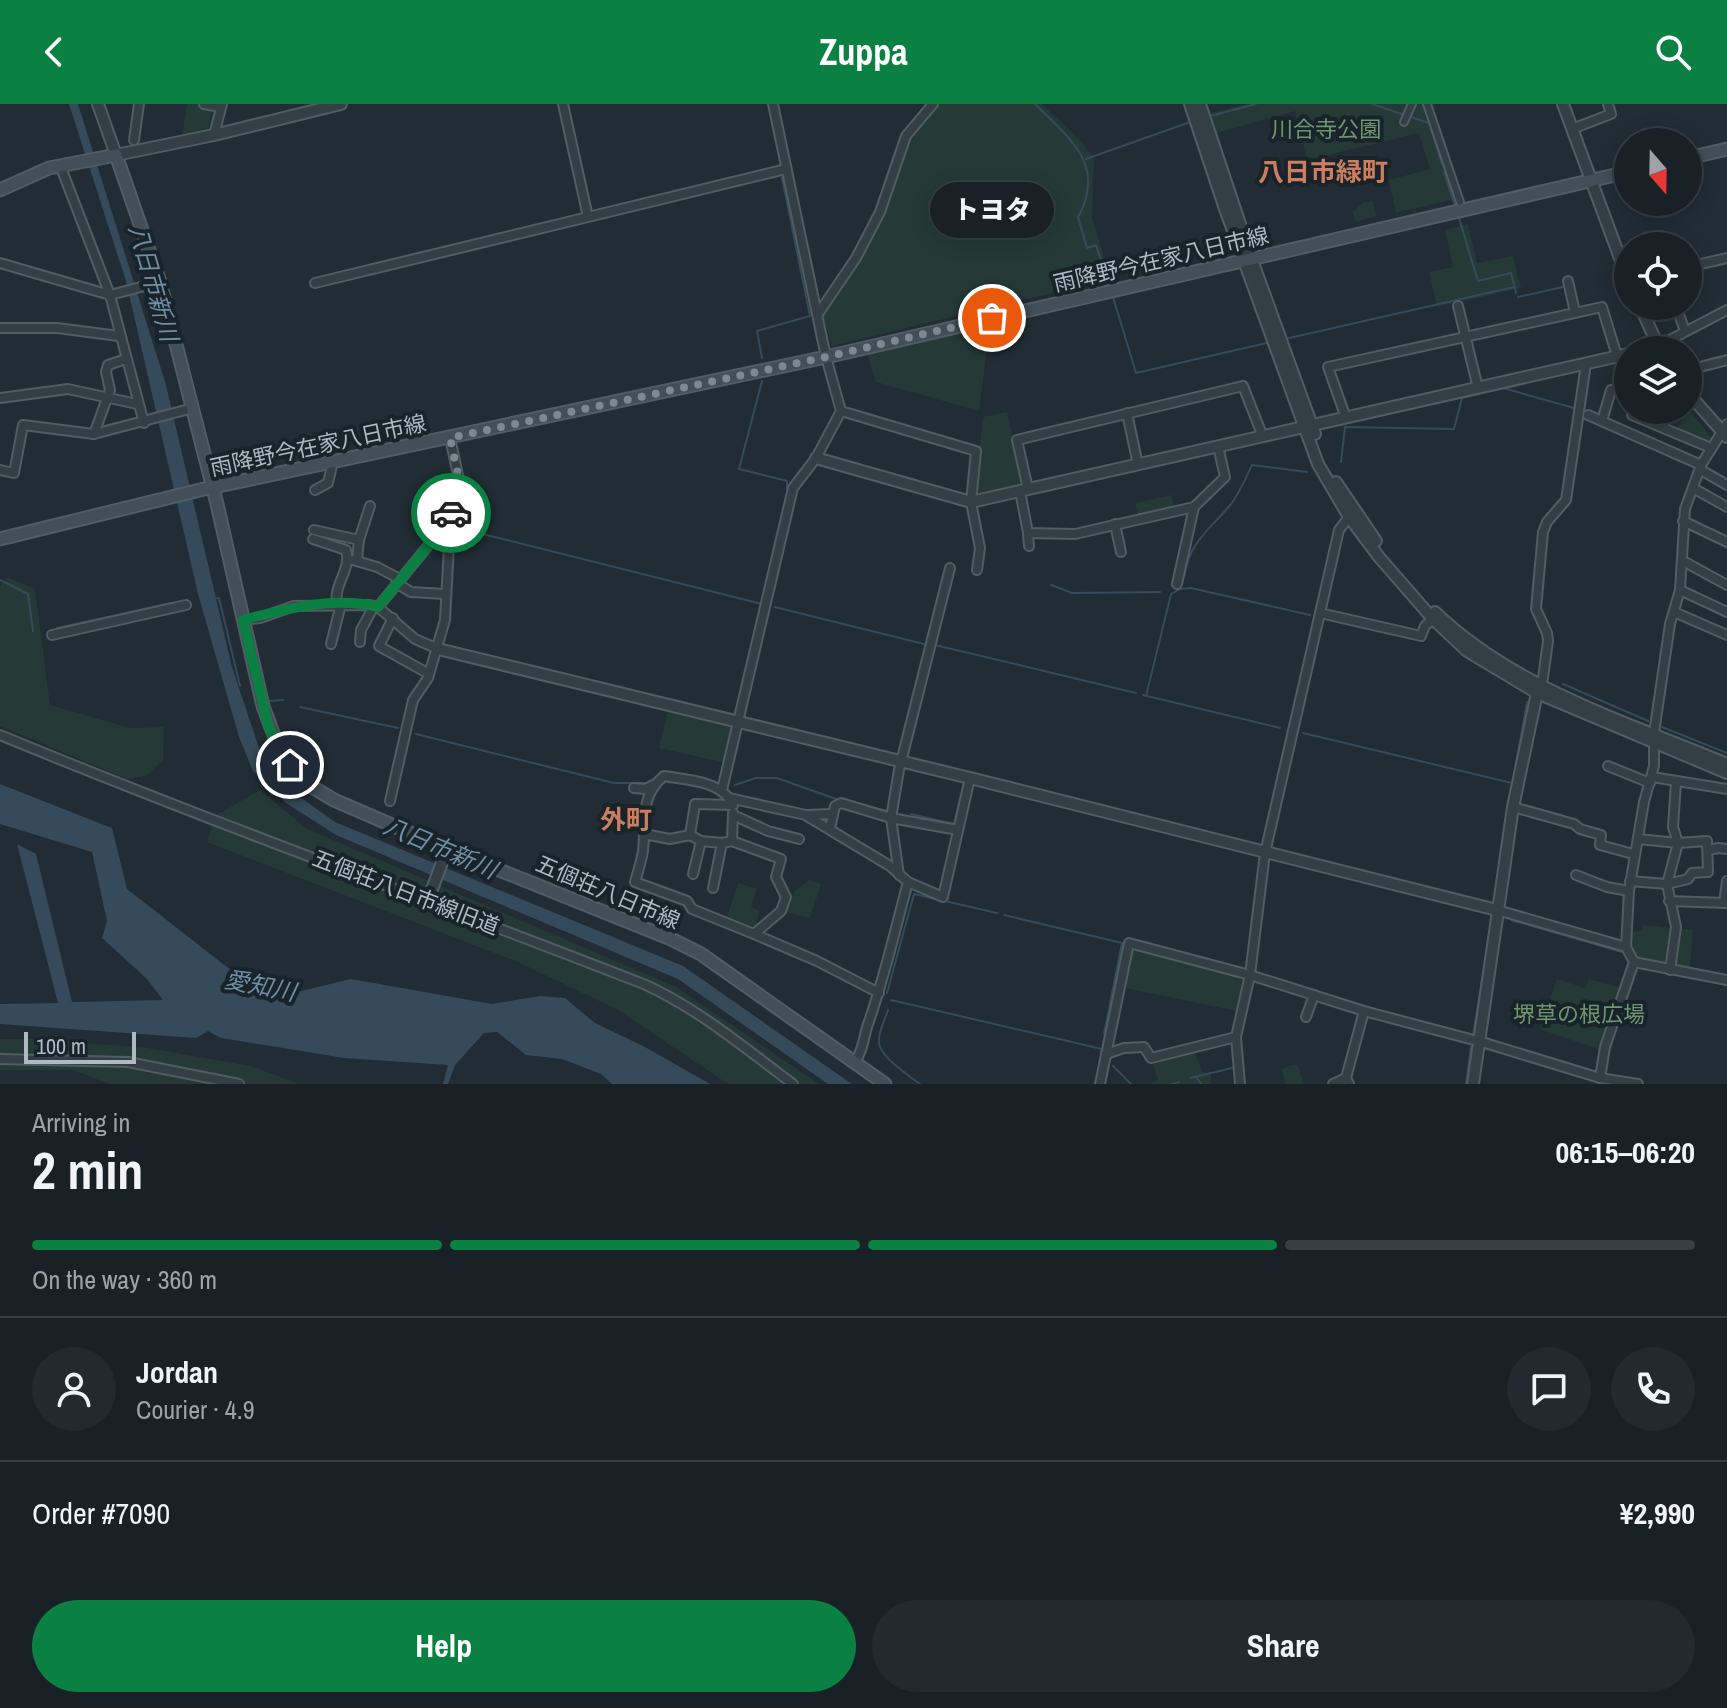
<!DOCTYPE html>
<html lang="en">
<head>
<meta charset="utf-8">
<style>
	body { margin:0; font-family:"Archivo Narrow","Noto Sans JP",sans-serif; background:#22292f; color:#f1f3f6; height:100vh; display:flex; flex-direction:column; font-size:30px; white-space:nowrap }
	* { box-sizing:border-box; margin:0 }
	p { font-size:26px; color:#9fa3a7 }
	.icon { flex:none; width:44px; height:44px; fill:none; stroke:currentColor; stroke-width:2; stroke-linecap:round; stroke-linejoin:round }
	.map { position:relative; height:980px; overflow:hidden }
	.panel { display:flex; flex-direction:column; background:#192127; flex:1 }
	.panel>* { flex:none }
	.needle { width:52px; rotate:160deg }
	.buttons { position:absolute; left:1614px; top:24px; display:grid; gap:16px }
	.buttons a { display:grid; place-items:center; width:88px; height:88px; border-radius:50%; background:#192127; box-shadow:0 4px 20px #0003,0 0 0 2px #373e44; font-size:40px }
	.scale { position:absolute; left:24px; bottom:20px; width:112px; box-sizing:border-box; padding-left:8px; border:4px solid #aeb9c2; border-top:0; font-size:22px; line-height:28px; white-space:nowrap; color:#aeb9c2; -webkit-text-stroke:6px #19232a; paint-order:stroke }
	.pin { position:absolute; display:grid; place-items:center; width:68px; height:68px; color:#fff; margin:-34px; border:4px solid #fff; border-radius:50%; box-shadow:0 2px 8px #0007 }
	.courier { position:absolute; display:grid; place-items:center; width:80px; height:80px; margin:-40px; border:6px solid #0b8043; border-radius:50%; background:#fff; color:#222; box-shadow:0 2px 10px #0007 }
	.bubble { position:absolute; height:56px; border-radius:28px; background:#192127; box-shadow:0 4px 20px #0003,0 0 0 2px #373e44; font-size:26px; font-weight:800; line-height:56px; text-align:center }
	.headline em { font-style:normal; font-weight:800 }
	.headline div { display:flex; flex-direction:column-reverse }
	.headline { display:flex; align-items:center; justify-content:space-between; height:136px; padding:0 32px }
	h1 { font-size:52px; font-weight:800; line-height:60px }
	.bar { display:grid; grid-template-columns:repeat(4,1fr); gap:12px 8px; align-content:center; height:96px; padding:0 32px }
	.bar i { height:10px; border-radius:6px; background:#373e44 }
	.bar .current { background:#0b8043 }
	.bar p { grid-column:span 4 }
	.line { display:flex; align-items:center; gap:20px; padding:0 32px; border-top:2px solid #373e44 }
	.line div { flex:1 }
	.round { display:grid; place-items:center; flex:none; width:84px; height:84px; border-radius:42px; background:#22292f }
	.button { display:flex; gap:16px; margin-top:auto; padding:16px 32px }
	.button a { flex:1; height:92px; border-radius:48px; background:#0b8043; color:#fff; font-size:32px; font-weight:800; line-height:92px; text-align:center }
	.button a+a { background:#22292f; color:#f1f3f6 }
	header { display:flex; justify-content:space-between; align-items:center; height:104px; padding:0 32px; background:#0b8043; color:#fff; font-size:36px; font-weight:800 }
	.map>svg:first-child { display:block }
	.green { fill:#253a37 }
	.water { fill:#354b5b }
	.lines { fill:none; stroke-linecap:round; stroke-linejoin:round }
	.stream { stroke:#354b5b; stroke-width:2 }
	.pedestrian-casing { stroke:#515c63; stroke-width:10 }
	.minor-casing { stroke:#515c63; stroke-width:12 }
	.tertiary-casing { stroke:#515c63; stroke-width:14 }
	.secondary-casing { stroke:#515c63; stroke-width:15 }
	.pedestrian { stroke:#343e45; stroke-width:6 }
	.minor { stroke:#343e45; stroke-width:8 }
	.tertiary { stroke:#343e45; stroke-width:10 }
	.secondary { stroke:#424e58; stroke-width:11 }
	.done { stroke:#7d8890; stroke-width:8; stroke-dasharray:0 14.4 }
	.route { stroke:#0b8043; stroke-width:10 }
	.labels { text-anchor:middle; stroke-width:8; stroke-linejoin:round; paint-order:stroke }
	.park-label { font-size:22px; fill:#6f9671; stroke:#19232a }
	.street-label { font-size:22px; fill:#aeb9c2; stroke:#19232a }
	.water-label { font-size:24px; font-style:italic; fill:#708ea4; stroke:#19232a }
	.quarter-label { font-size:26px; font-weight:bold; fill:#cb7e60; stroke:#19232a }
</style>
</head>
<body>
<header><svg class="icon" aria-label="back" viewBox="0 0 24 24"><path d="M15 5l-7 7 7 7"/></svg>Zuppa<svg class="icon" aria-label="search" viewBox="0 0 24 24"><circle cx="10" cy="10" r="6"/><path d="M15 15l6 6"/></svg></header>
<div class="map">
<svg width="1727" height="980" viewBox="0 0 1727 980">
	<rect width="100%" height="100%" fill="#212c34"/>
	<g class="green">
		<path d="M 187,0 L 201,0 L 212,7 L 207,29 L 182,33 Z"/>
		<path d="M 939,0 L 1042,0 L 1081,37 L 1094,54 L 1092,113 L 1110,175 L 832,242 L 823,211 L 860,155 L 909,34 Z"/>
		<path d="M 1247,0 L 1431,0 L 1462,93 L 1396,109 L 1389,76 L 1430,65 L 1419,29 L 1307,56 L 1295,7 L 1205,32 L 1198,12 Z"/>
		<path d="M 1373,97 L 1376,112 L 1355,118 L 1353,107 L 1363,99 Z"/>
		<path d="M 1468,120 L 1477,159 L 1513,152 L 1521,184 L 1437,203 L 1429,168 L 1453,163 L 1445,126 Z"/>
		<path d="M 990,222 L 979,307 L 876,278 L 867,250 Z"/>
		<path d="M 1688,305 L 1712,334 L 1709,340 L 1678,324 Z"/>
		<path d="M 1007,308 L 1024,384 L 974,395 L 983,313 Z"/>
		<path d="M 1172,391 L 1174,404 L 1138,412 L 1135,399 Z"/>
		<path d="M 7,473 L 35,485 L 50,601 L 130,624 L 164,623 L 163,656 L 146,672 L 127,675 L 0,622 L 0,483 Z"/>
		<path d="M 668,605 L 733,621 L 722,658 L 659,644 Z"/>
		<path d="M 260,686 L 307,725 L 676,883 L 819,980 L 728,980 L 618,906 L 518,858 L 207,738 L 215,712 Z"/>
		<path d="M 809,776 L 821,780 L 810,814 L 786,808 L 795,787 Z"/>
		<path d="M 738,779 L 757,785 L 751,803 L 759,807 L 756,823 L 727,813 Z"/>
		<path d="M 1644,821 L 1693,826 L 1690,863 L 1687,868 L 1635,856 L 1629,844 L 1631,828 L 1641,827 Z"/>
		<path d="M 1129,839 L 1250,871 L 1241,908 L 1120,883 Z"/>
		<path d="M 1557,875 L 1585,884 L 1589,875 L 1619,883 L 1601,946 L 1539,925 Z"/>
		<path d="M 0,935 L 32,935 L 148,944 L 251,962 L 299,980 L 109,980 L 74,966 L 0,966 Z"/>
		<path d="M 1192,940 L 1202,967 L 1211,971 L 1211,980 L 1151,980 L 1158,976 L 1151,954 Z"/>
		<path d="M 1292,961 L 1298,961 L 1304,980 L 1285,980 L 1282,965 Z"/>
	</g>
	<g class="water">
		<path d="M 69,0 L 78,0 L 166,281 L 232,563 L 264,659 L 293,688 L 335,718 L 683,862 L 852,980 L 828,980 L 678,875 L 336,731 L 286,699 L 253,667 L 239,633 L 198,490 L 126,177 Z"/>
		<path d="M 0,680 L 112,724 L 127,785 L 268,895 L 351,875 L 492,900 L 540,892 L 565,894 L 595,919 L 645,943 L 710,980 L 612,980 L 601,970 L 562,955 L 526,951 L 497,928 L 484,929 L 455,961 L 448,980 L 443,980 L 448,961 L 344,954 L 221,934 L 208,927 L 196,934 L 0,920 L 0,900 L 58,899 L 17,740 L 36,750 L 72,898 L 163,896 L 147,875 L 102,834 L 107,817 L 92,748 L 0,720 Z"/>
	</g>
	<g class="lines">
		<g class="stream">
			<path d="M 1035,0 C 1069,34 1107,61 1078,113 L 1087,144 L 1096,141 L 1110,183"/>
			<path d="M 1372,0 L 1429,19 L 1442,60"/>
			<path d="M 1210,12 L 1256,0"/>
			<path d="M 1086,55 L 1193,17"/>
			<path d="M 1444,68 L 1456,105"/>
			<path d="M 1458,111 L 1478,177 L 1511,169 L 1516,189"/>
			<path d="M 1113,193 L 1136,269 L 1271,238"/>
			<path d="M 1518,193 L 1567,182"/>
			<path d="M 1285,235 L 1514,183"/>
			<path d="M 762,254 L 757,227 L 810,212 L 782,74"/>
			<path d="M 1341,358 L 1345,323 L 1454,325 L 1462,294 L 1503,284 L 1574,304"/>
			<path d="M 455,423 L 762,500 L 787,390 L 787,377 L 739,365 L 762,277"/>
			<path d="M 1184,473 C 1190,436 1209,427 1231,400 C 1240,388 1246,374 1252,361 L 1307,368"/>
			<path d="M 0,476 L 28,490 L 33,527"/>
			<path d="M 1051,481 L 1072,489 L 1160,488"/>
			<path d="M 213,495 L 219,494 L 240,582"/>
			<path d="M 775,503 L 924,540"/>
			<path d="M 57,524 L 171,499"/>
			<path d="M 1385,528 L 1423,537"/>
			<path d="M 935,541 L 1136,589"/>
			<path d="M 1563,580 L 1648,617"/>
			<path d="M 1143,591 L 1280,624"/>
			<path d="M 1146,592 L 1171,490 L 1180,485 L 1191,484 L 1310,511"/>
			<path d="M 268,597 L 283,596"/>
			<path d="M 300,603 L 398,624"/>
			<path d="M 1662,623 L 1727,649"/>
			<path d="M 1303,629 L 1512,679"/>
			<path d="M 416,630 L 614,679 L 647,679 L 665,668"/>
			<path d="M 735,681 L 756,674 L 777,674 L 839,696"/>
			<path d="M 1509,699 L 1527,598"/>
			<path d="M 860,701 L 889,707"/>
			<path d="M 911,710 L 954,720 L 964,678"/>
			<path d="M 1142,722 L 1259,752"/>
			<path d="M 1004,811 L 1122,839 L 1104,930"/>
			<path d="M 1511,816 L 1622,848"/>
			<path d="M 1637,854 L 1650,857"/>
			<path d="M 1255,868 L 1366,903 L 1473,931 L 1492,816"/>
			<path d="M 1707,868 L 1724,872"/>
			<path d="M 887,889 L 914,790 L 997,809"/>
			<path d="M 891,896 L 1102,945"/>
			<path d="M 888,906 C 885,916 878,928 879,938 C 879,952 909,972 920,980"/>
			<path d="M 1113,962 L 1131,980"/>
			<path d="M 1190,974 L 1232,964"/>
			<path d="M 1197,974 L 1201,980"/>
			<path d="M 1105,980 L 1108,963"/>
			<path d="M 1172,980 L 1179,978"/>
			<path d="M 1466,980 L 1471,943"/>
		</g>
		<defs>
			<g id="pedestrian">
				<path d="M 1427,0 L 1460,98"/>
				<path d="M 1404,18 L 1412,0"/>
			</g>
			<g id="minor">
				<path d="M 204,0 L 221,3"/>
				<path d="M 563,0 L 588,113 L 786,65"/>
				<path d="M 1572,25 L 1611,10 L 1608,0"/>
				<path d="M 214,31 L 222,0"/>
				<path d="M 134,36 L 139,0"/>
				<path d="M 60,61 L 110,191 L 144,319"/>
				<path d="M 0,159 L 110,191 L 160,178"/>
				<path d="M 1688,163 L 1727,154"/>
				<path d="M 1568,177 L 1575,208"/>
				<path d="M 315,179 L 588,113"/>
				<path d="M 1458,202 L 1478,284"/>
				<path d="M 1676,202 L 1685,227"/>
				<path d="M 818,210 L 856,154 L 880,108 L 906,32 L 933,0"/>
				<path d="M 0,224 L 57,224 L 119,232"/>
				<path d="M 1658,242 L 1727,206"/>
				<path d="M 1688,266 L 1727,256"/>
				<path d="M 0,294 L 68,285 L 137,300"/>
				<path d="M 841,307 L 976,347 L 971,398 L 980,444 L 977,466"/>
				<path d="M 1127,309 L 1138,361"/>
				<path d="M 1588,311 L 1701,361"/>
				<path d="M 1632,311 L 1711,344"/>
				<path d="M 1346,314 L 1328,263 L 1602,203 L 1617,252"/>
				<path d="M 1602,317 L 1611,286"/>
				<path d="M 94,330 L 110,286 L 106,268 L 108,261 L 126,255"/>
				<path d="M 0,366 L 14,369 L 23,321 L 94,330 L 193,304"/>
				<path d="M 1701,366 L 1727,381"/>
				<path d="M 1693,384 L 1727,403"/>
				<path d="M 1028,385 L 1017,336 L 1243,282 L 1263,333"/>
				<path d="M 315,386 L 328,379 L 333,357"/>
				<path d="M 1020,387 L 1028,429 L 1075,430 L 1194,403 L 1225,373 L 1218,342"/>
				<path d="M 1683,417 L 1727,438"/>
				<path d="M 1115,420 L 1121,448"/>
				<path d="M 314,426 L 359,436"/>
				<path d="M 1028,429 L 1029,442"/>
				<path d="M 313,435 L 346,446 C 352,465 333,481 337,500"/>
				<path d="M 353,456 L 377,463 L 400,475"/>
				<path d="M 357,456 L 359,436 L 370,402"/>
				<path d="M 1683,457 L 1727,481"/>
				<path d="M 396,479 L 411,488 L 445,490"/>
				<path d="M 1177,480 L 1194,403"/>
				<path d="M 1680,486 L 1727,508"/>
				<path d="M 378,503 L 450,415"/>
				<path d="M 1674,508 L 1727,531"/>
				<path d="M 1320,509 L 1421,532 L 1425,522 L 1433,515"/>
				<path d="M 393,514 L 379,542 L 429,570"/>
				<path d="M 243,516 L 260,514 L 294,502 L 370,501 L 378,503 L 415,535 L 438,545"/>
				<path d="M 52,531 L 186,501"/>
				<path d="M 360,538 L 361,526 L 374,502"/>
				<path d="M 331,540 L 341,500"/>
				<path d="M 1539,585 L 1543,574 L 1548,537 L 1547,529 L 1536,505 L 1543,428 L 1547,418 L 1566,396 L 1586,260"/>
				<path d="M 1654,629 L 1670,520 L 1680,486 L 1685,405 L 1701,361 L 1727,320"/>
				<path d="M 0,631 C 213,719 431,797 646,881 C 700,906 746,945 793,980"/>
				<path d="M 1608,662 L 1650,679"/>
				<path d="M 1652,673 L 1727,685"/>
				<path d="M 634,684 L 645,685 L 653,681"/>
				<path d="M 722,686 L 793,384 L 816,354 L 841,307 L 826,253 L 773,0"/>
				<path d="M 390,697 L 413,596 L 428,574 L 445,516 L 451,404 L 460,380 L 450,334"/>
				<path d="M 1513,703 L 1574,720 L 1580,725 L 1601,731 L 1600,741 L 1633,750"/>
				<path d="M 733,711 L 768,727 L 799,735"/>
				<path d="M 807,712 L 890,762 L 908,778 C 895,826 884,876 867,923 C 863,937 863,946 855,958"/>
				<path d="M 830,725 L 835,702 L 841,699 L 891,714 L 958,726"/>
				<path d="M 644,730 L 670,735 L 690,731"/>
				<path d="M 732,737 L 733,709"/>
				<path d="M 722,739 L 732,737 L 781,755 L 776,773 L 786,793 L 781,807 L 754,830 L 817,857 L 879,889"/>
				<path d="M 1708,746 L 1719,744 L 1727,745"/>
				<path d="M 693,770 L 701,737"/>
				<path d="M 899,771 L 891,714 L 899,666 L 950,464"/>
				<path d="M 1576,771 L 1607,783 L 1629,787"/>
				<path d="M 1630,777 L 1667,780 L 1688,775 L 1692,769 L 1708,768 L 1707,737 L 1678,739 L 1638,735"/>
				<path d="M 908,778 L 943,793 L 970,674"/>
				<path d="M 713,784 L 722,739 L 701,737 L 690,731 L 695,700 L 733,701"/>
				<path d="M 1669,797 L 1727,799"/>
				<path d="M 1724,799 L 1727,777"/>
				<path d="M 1497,806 L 1626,843"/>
				<path d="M 754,830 L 692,805 L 687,797 L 635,778 C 638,768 641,758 643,747 C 646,719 639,692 664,672 C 687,676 713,676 729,694 L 806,711 L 832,710"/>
				<path d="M 1634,858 L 1727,876"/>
				<path d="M 1670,866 L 1676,823 L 1667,780 L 1678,739 L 1673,723 L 1676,678"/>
				<path d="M 1306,913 L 1314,891"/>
				<path d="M 1106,950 L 1124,944 L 1144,943 L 1151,954 L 1236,933"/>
				<path d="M 0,955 L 128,958 L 239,980"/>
				<path d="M 1600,974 L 1605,943 L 1634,858 L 1626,843 L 1629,787 L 1644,698 L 1654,662 L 1654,638"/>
				<path d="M 1100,980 L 1129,839 L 1250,871 L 1364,907 L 1485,939 L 1600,974 L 1638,980"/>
				<path d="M 1240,980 L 1236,933 L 1250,871 L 1265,749 L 1339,426 L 1349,413"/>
				<path d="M 1333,980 L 1346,974"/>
				<path d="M 1349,980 L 1346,974 L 1364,907"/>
			</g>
			<g id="tertiary">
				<path d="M 98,0 L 116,51 L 214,31 L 341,0"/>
				<path d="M 1190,0 L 1224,102 L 1318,360 L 1349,413 L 1379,453 L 1433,515 L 1467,547 L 1537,589 L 1727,669"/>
				<path d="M 1200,0 L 1252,156 L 1315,330"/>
				<path d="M 1563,0 L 1628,176"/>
				<path d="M 1640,202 L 1660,246"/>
				<path d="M 1644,246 L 1658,242"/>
				<path d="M 1688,289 L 1727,333"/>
				<path d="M 816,354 L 971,398 L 1628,250"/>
				<path d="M 1336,378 L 1376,437"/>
				<path d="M 1435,508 C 1515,585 1627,618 1727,660"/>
				<path d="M 438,545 L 970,674 L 1497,806"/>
				<path d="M 428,796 L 447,745"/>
				<path d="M 1473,980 L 1513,703 L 1537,589"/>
			</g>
			<g id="secondary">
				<path d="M 1688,54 L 1727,45"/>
				<path d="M 0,86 L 49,64 L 116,51 L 160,178 L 217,400 L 263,602 L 279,645 L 290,661 L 309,681 L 334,696 L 447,745 L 671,835 L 701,850 L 885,980"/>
				<path d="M 0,435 L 204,385 L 826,253 L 1628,68"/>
			</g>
		</defs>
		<use href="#pedestrian" class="pedestrian-casing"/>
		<use href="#minor" class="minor-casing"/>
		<use href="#tertiary" class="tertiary-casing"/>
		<use href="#secondary" class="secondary-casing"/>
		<use href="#pedestrian" class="pedestrian"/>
		<use href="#minor" class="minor"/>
		<use href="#tertiary" class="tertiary"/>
		<use href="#secondary" class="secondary"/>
	</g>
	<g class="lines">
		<path class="done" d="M 451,409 L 460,380 L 450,334 L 826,253 L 992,214"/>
		<path class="route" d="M 290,661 L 269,624 L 243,516 C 286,505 333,492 378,503 L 450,415 L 451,409"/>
	</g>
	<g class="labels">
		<g class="park-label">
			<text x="1326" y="33">川合寺公園</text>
			<text x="1579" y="918">堺草の根広場</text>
		</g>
		<g class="street-label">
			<text transform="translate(1161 155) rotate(-13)" y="8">雨降野今在家八日市線</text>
			<text transform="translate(318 341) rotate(-12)" y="8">雨降野今在家八日市線</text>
			<text transform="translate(406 788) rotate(21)" y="8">五個荘八日市線旧道</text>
			<text transform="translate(608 788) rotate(23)" y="8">五個荘八日市線</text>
		</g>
		<g class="water-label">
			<text transform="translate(153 179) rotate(74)" y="8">八日市新川</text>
			<text transform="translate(440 744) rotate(23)" y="8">八日市新川</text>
			<text transform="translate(260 882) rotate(11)" y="8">愛知川</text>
		</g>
		<g class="quarter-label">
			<text x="1323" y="77">八日市緑町</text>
			<text x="626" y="725">外町</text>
		</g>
	</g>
</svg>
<div class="buttons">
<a><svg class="needle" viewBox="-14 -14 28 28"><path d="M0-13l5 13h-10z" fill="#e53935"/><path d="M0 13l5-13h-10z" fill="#9fa3a7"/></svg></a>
<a><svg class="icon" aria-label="locate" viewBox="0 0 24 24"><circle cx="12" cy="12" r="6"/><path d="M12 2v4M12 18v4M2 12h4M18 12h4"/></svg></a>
<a><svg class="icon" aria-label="layers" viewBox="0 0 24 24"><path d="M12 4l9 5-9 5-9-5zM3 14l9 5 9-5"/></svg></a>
</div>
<div class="scale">100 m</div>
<div class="pin" style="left:992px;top:214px;background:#ea580c"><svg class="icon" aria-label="bag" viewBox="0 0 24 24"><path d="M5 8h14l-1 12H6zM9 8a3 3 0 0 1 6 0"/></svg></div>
<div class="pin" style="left:290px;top:661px;background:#1f2937"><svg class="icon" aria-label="home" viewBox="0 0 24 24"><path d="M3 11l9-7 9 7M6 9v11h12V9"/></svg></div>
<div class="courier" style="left:451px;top:409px"><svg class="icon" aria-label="car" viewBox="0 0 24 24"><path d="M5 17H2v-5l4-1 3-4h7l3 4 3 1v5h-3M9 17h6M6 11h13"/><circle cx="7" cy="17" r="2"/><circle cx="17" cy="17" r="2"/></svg></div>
<div class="bubble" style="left:930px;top:78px;width:124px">トヨタ</div>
</div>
<section class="panel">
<div class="headline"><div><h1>2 min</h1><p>Arriving in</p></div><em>06:15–06:20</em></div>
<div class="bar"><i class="current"></i><i class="current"></i><i class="current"></i><i></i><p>On the way · 360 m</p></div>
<div class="line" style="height:144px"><a class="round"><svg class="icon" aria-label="person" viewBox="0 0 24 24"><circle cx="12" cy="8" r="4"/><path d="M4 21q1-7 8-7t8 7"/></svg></a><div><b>Jordan</b><p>Courier · 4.9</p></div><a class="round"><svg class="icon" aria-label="chat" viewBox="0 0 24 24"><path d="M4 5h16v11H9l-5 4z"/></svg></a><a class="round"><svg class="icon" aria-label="phone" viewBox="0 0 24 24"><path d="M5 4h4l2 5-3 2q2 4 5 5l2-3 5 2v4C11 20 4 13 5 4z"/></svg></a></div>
<div class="line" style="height:104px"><div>Order #7090</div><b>¥2,990</b></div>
<div class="button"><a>Help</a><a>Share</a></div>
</section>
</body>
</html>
